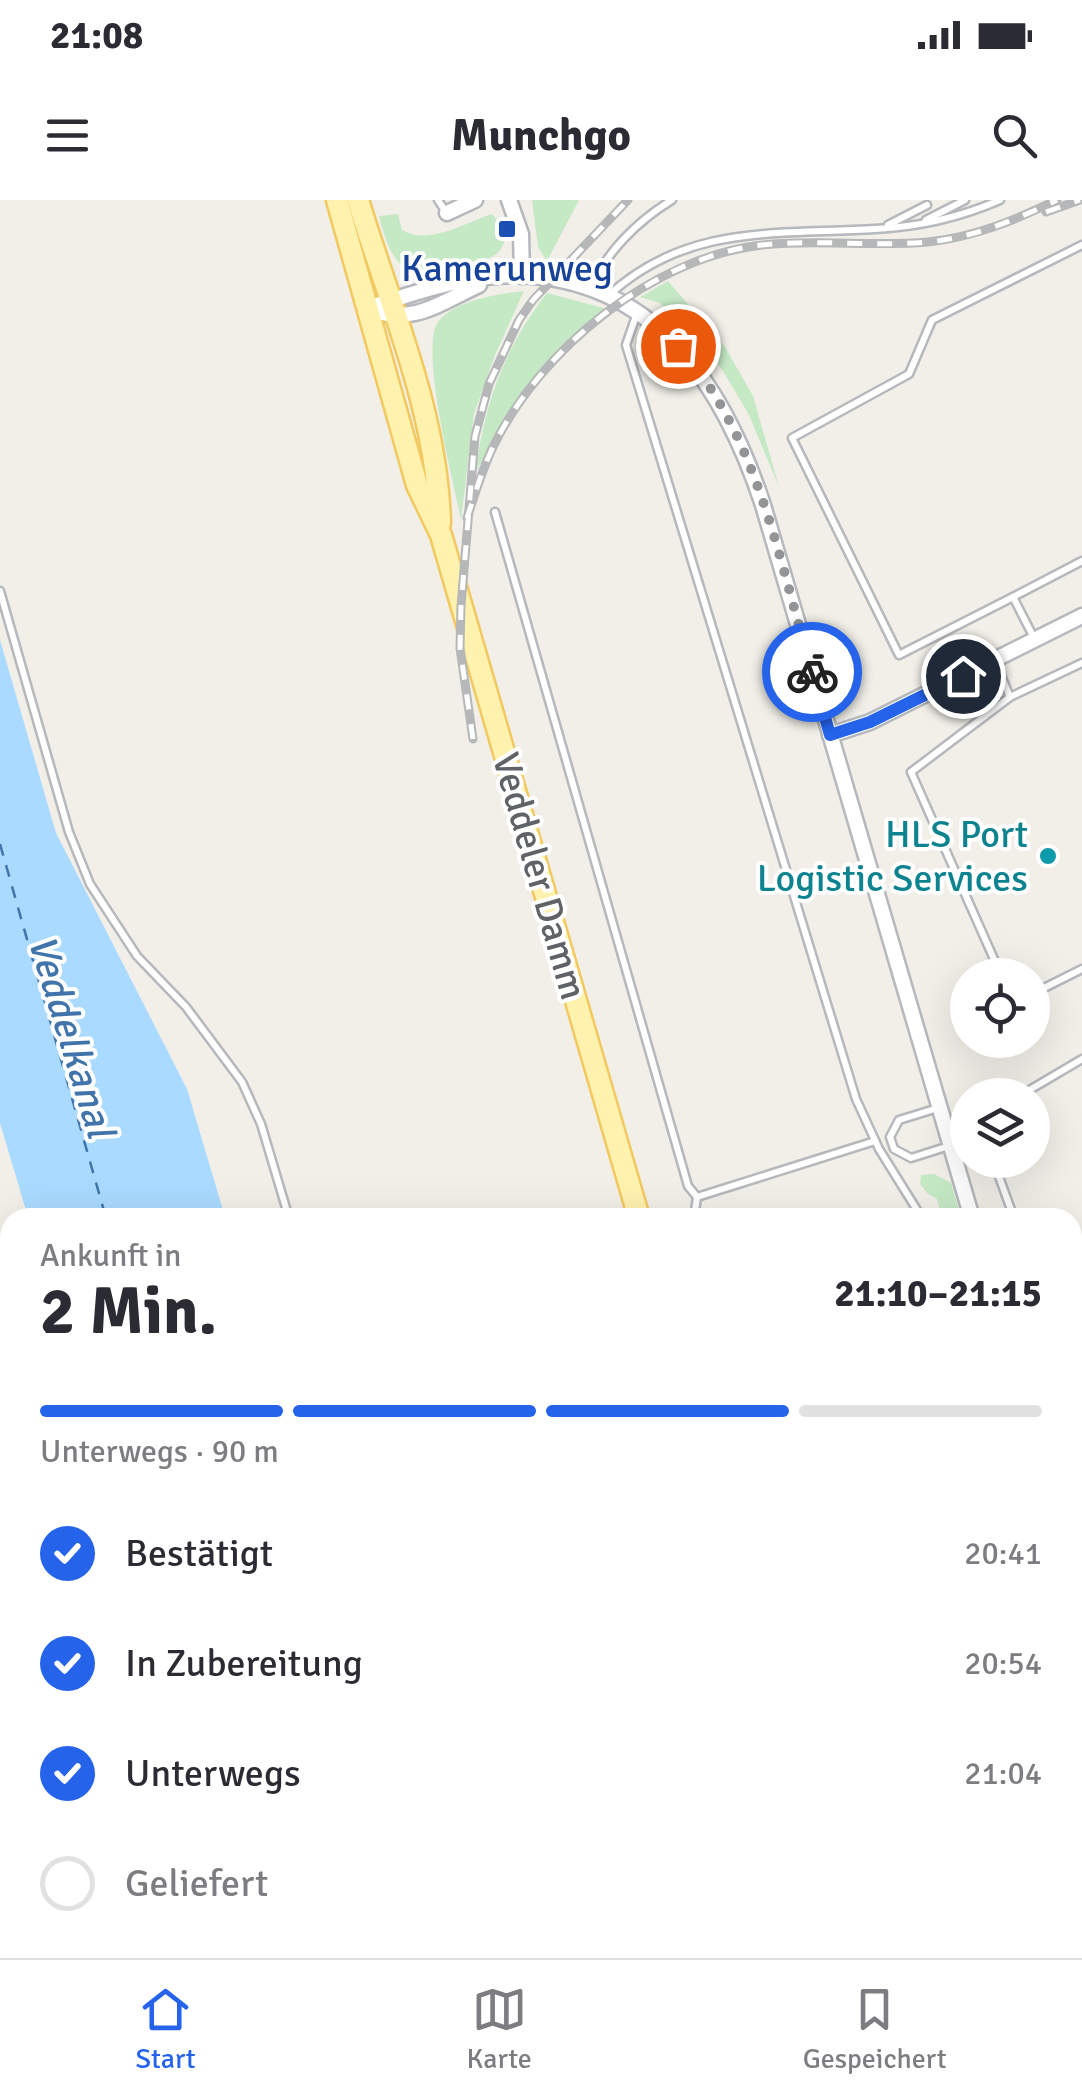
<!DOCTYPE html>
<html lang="de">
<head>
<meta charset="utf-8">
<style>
	body { margin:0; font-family:Signika,sans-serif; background:#f7f7f7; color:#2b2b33; height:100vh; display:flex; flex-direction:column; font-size:38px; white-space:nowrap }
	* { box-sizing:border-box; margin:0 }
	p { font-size:32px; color:#7c7c81 }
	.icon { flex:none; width:55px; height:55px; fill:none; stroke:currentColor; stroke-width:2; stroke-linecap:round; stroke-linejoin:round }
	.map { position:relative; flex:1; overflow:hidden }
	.drawer { position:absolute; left:0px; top:1008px; width:1082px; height:752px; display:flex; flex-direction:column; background:#fff; border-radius:30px 30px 0 0; box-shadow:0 10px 40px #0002 }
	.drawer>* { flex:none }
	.fabs { position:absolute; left:950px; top:758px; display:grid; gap:20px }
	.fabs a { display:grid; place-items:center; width:100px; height:100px; border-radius:50%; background:#fff; box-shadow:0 10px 40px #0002; font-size:50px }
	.pin { position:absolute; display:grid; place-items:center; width:85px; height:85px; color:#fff; margin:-42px; border:5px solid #fff; border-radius:50%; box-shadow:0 2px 10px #0007 }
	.courier { position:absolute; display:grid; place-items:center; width:100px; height:100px; margin:-50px; border:8px solid #2563eb; border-radius:50%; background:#fff; color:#222; box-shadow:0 2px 12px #0007 }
	.headline em { font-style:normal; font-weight:800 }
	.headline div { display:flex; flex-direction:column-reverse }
	.headline { display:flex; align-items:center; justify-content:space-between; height:170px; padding:0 40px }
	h1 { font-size:65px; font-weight:800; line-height:75px }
	.bar { display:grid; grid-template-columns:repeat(4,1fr); gap:15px 10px; align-content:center; height:120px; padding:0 40px }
	.bar i { height:12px; border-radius:8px; background:#e1e1e2 }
	.bar .on { background:#2563eb }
	.bar p { grid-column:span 4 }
	ol { padding:0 40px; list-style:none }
	li { display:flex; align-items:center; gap:30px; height:110px }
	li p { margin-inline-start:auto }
	li .icon { padding:10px; border-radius:50%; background:#2563eb; color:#fff; stroke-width:4 }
	li:last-child { color:#7c7c81 }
	li i { width:55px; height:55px; border:5px solid #e1e1e2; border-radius:50% }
	.status { display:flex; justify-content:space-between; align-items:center; height:70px; padding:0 50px; background:#fff; direction:ltr }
	.status svg { height:28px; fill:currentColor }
	header { display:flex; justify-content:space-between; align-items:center; height:130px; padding:0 40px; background:#fff; font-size:45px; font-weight:800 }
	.menu { display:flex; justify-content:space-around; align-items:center; height:140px; border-top:2px solid #e1e1e2; background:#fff; font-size:28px; color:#7c7c81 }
	.menu a { display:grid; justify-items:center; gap:5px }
	.menu .on { color:#2563eb }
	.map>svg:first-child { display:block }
	.green { fill:#c5e8c5 }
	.water { fill:#aadaff }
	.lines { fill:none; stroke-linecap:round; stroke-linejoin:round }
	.ferry { stroke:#4174aa; stroke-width:2.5; stroke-dasharray:12 10; stroke-linecap:butt }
	.lane-casing { stroke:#b5b8bc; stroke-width:11 }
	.street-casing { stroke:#b5b8bc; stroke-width:19 }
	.primary-casing { stroke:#f2c960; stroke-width:25 }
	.lane { stroke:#fff; stroke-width:6 }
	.street { stroke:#fff; stroke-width:14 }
	.primary { stroke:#fff2af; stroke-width:20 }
	.rail-casing { stroke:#b6b7b8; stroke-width:9 }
	.rail { stroke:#fff; stroke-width:5; stroke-dasharray:15; stroke-linecap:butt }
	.done { stroke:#929495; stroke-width:10; stroke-dasharray:0 18 }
	.route { stroke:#2563eb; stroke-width:12 }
	.transit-dot { fill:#1a4fb4; stroke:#fff; stroke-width:4 }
	.culture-dot { fill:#0f9aa8; stroke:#fff; stroke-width:4 }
	.labels { text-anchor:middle; stroke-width:8; stroke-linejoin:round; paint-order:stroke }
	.transit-label { font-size:38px; fill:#164399; stroke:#fff }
	.culture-label { font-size:38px; fill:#0d838f; stroke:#fff; text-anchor:end }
	.street-label { font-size:38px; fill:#5f6368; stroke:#fff }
	.water-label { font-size:40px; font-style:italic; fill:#4174aa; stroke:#fff }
</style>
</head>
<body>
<div class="status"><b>21:08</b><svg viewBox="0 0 49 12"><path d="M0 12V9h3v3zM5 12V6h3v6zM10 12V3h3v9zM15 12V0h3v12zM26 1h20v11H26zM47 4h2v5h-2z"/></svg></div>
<header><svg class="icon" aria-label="menu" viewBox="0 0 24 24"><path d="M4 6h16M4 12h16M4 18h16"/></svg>Munchgo<svg class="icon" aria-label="search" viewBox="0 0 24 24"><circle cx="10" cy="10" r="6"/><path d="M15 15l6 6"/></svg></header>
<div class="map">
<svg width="1082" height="1758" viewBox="0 0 1082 1758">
	<rect width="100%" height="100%" fill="#f1efe8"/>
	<g class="green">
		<path d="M 532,0 L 579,0 L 547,61 L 538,47 Z"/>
		<path d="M 398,14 L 402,30 C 428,46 465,23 492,14 L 505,29 C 506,43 502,53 489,58 L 420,74 C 393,70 385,39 379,16 Z"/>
		<path d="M 668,81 L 725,147 L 753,196 L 779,287 L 749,215 L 723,171 L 704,146 L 660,103 L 640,97 Z"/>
		<path d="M 524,91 L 495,155 L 474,214 L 461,320 C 454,284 419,148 438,122 C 455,100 499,94 524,91 Z"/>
		<path d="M 547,93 L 607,109 C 550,155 509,209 475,274 C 485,203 503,150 547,93 Z"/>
		<path d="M 934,974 L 951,983 L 961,1017 L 942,1017 L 937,999 L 928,994 L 920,984 L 921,975 Z"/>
		<path d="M 1073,1397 L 1082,1432 L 1082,1510 L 1073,1477 Z"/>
	</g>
	<g class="water">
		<path d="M 0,440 L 56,633 L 187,889 L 225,1017 L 28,1017 L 0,923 Z"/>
		<path d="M 10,1733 L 10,1750 L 442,1750 L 444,1758 L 0,1758 L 0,1736 Z"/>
	</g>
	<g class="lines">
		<g class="ferry">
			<path d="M 0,644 L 106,1018"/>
			<path d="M 314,1750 L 317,1758"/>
		</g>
		<defs>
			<g id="lane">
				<path d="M 438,0 L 446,12"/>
				<path d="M 926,20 L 965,0"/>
				<path d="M 888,25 L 927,5"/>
				<path d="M 591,90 C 604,53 639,20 672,0"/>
				<path d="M 608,96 C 687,23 777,35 875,29 C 917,27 961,17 1000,0"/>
				<path d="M 637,113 L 626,145 L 856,899 L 879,949 L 922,1018"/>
				<path d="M 495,312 L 688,986 L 697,997 L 875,941"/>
				<path d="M 0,391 L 69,632 L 90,684 L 137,756 L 186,807 L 242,882 L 261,924 L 289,1018"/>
				<path d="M 1013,397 L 899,455 L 792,238 L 909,174 L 932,120 L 1082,45"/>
				<path d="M 1034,438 L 1013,397 L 1082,361"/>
				<path d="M 995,461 L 1010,497"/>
				<path d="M 1001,775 L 911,572 L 1010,497 L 1082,463"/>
				<path d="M 1032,794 L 1082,769"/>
				<path d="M 1021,895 L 1082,859"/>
				<path d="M 938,908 L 899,920 L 890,937 L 894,949 L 911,958 L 968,940"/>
				<path d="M 993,960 L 1014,1018"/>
				<path d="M 694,1018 L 697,997"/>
				<path d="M 1072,1140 L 1082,1145"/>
				<path d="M 0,1321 L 10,1333"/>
				<path d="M 0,1468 L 10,1465"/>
				<path d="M 1072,1523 L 1082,1555"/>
				<path d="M 0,1691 L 10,1688"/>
				<path d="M 902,1750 L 905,1758"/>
			</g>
			<g id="street">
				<path d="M 509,0 L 521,34 L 522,76"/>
				<path d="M 447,13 L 475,0"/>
				<path d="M 368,108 C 419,91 477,71 533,76 C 662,87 726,193 763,305 L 972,1018"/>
				<path d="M 368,108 C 410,127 440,103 479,85"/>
				<path d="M 830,535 L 870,522 L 1082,416"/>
				<path d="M 0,1170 L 10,1167"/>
				<path d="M 1072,1223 L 1082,1219"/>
				<path d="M 1072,1361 L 1082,1393"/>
				<path d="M 475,1750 L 477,1758"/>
			</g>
			<g id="primary">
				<path d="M 337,0 L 417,285 L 441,335 L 639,1018"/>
				<path d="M 358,0 C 390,106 437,211 440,323"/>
				<path d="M 865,1750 L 870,1758"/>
			</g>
		</defs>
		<use href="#lane" class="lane-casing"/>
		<use href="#street" class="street-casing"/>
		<use href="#primary" class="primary-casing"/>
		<use href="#lane" class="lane"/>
		<use href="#street" class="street"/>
		<use href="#primary" class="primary"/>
		<defs>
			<g id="rail">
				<path d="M 1046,12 L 1080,0"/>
				<path d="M 467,318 C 475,294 482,270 493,247 C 540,150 653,57 762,45 C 817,39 873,47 928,42 C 975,37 1015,20 1057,0"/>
				<path d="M 473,539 L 460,448 L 461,406 L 475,236 L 489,184 L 519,120 L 533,100 L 628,0"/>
				<path d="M 1072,1260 L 1082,1292"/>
				<path d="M 0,1440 L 10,1474"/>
				<path d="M 793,1750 L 796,1758"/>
			</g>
		</defs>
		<use href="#rail" class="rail-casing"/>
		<use href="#rail" class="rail"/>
	</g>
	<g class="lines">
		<path class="done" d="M 678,146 C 758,234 779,361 812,472"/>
		<path class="route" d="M 812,472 L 830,535 L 870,522 L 963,476"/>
	</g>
	<rect class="transit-dot" x="497" y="19" width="20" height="20" rx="5"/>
	<circle class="culture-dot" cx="1048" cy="656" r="10"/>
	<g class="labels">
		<g class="transit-label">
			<text x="507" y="81">Kamerunweg</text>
		</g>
		<g class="culture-label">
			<text x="1028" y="647">HLS Port<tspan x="1028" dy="44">Logistic Services</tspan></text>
		</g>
		<g class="street-label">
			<text transform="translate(540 676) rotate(74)" y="13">Veddeler Damm</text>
		</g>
		<g class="water-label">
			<text transform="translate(72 836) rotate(73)" y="14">Veddelkanal</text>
		</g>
	</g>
</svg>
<div class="fabs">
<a><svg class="icon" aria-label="locate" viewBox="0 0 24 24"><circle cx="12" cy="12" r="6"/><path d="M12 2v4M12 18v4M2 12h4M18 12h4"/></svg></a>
<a><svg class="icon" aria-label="layers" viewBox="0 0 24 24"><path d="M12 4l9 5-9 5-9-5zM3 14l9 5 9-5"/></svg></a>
</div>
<div class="pin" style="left:678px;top:146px;background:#ea580c"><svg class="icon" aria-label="bag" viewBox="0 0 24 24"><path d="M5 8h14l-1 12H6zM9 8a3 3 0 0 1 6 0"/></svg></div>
<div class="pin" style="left:963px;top:476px;background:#1f2937"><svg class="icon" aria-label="home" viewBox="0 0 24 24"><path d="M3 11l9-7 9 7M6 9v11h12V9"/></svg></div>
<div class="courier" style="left:812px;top:472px"><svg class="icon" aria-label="bike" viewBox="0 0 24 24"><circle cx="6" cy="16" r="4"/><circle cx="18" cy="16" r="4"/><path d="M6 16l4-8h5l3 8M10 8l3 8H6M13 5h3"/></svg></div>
<section class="drawer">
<div class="headline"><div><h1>2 Min.</h1><p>Ankunft in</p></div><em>21:10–21:15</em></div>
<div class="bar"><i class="on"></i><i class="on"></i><i class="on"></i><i></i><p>Unterwegs · 90 m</p></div>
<ol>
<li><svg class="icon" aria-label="check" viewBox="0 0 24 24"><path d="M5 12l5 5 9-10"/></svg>Bestätigt<p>20:41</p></li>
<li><svg class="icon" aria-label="check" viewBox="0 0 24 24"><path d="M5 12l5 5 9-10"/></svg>In Zubereitung<p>20:54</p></li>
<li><svg class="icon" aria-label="check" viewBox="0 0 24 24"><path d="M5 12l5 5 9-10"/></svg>Unterwegs<p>21:04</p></li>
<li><i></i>Geliefert</li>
</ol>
</section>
</div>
<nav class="menu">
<a class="on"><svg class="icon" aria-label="home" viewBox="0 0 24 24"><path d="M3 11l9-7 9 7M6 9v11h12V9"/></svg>Start</a>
<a><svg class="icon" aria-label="map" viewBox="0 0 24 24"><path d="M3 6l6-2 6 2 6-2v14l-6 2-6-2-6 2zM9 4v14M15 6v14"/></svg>Karte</a>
<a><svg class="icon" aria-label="saved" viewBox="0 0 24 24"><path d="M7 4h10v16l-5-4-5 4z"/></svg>Gespeichert</a>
</nav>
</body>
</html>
